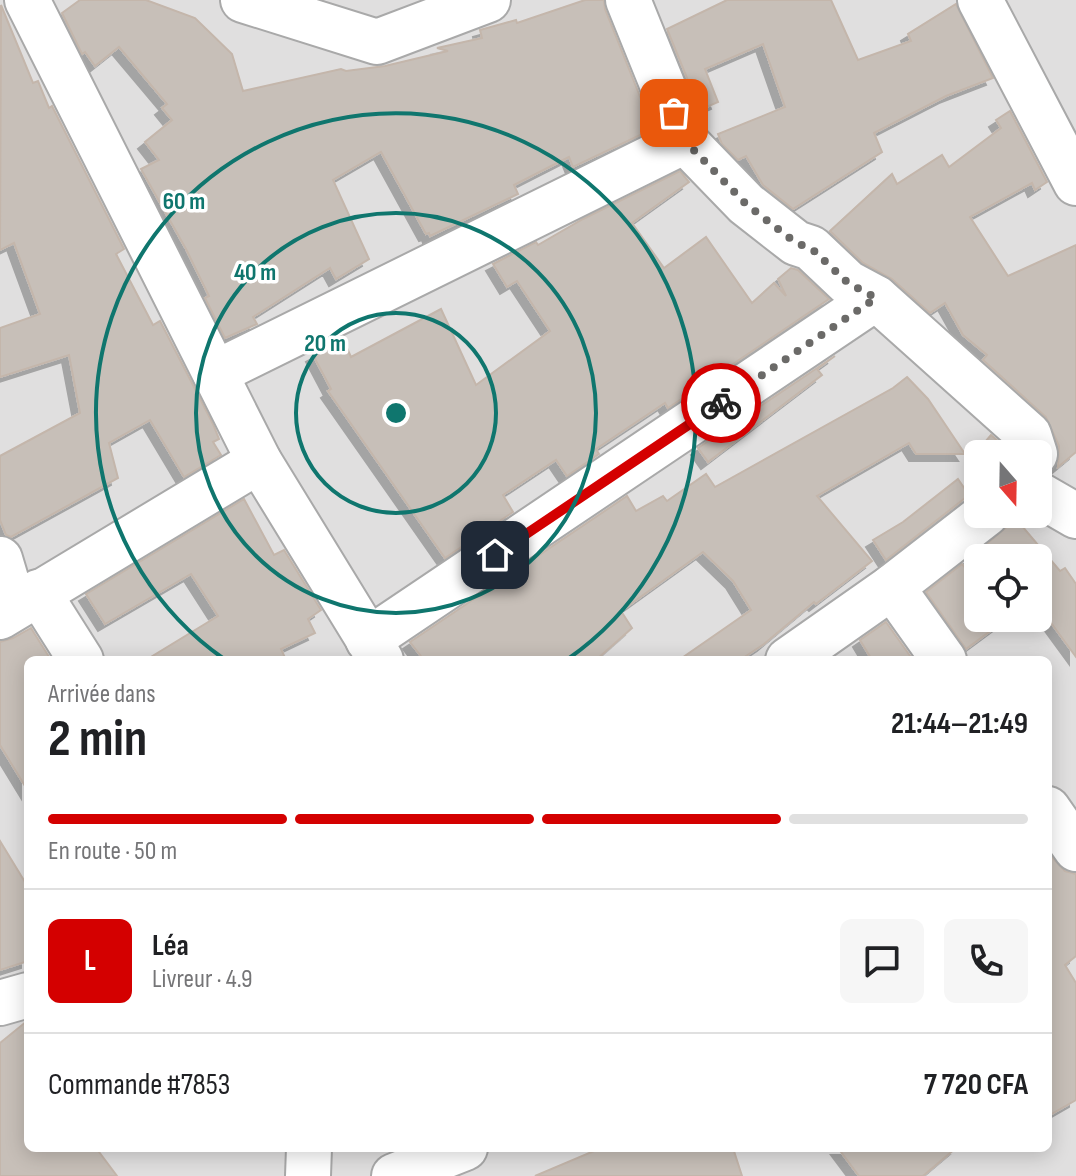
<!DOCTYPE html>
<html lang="fr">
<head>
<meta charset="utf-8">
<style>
	body { margin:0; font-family:"Sofia Sans Condensed",sans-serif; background:#f6f6f6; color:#202124; height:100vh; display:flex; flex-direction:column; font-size:30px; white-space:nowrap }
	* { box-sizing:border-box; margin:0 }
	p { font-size:26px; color:#757577 }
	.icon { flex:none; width:44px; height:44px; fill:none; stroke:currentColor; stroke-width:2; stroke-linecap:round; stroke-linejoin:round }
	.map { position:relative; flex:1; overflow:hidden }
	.details { position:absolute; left:24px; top:656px; width:1028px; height:496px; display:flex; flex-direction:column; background:#fff; border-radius:12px; box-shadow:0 4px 20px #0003 }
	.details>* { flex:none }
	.needle { width:52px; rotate:160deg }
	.controls { position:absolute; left:964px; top:440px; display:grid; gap:16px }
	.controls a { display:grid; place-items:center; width:88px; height:88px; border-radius:12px; background:#fff; box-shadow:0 4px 20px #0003; font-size:40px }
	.pin { position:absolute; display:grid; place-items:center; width:68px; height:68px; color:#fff; margin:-34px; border-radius:16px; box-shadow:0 4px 12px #0006 }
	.courier { position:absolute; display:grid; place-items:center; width:80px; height:80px; margin:-40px; border:6px solid #d40000; border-radius:50%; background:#fff; color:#222; box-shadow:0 2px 10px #0007 }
	.headline em { font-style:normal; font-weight:700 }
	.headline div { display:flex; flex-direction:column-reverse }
	.headline { display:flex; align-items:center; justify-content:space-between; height:136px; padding:0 24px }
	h1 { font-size:52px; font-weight:700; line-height:60px }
	.bar { display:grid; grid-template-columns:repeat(4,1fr); gap:12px 8px; align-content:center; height:96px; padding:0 24px }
	.bar i { height:10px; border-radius:6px; background:#e0e0e0 }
	.bar .current { background:#d40000 }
	.bar p { grid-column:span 4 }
	.line { display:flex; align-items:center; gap:20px; padding:0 24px; border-top:2px solid #e0e0e0 }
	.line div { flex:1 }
	.round { display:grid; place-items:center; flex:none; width:84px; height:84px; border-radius:12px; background:#f6f6f6 }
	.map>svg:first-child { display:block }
	.residential { fill:#e0dfdf; fill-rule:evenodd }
	.building { fill:#c7bfb8; stroke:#c4b6ab; stroke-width:2; filter:url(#shadow) }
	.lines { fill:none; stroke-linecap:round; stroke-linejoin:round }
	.minor-casing { stroke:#a9a9a9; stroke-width:48 }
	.minor { stroke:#fff; stroke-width:44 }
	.done { stroke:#6b6a68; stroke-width:8; stroke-dasharray:0 14.4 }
	.route { stroke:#d40000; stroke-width:10 }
	.ring { fill:none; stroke:#0f766e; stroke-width:4 }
	.centre { fill:#0f766e; stroke:#fff; stroke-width:4 }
	.ring-label { font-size:24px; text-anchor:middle; font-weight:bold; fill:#0f766e; stroke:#fff; stroke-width:7; stroke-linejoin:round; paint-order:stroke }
</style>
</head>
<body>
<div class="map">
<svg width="1076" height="1176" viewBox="0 0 1076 1176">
	<defs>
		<filter id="shadow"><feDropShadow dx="-7" dy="7" stdDeviation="0" flood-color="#0004"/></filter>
	</defs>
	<rect width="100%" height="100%" fill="#f2efe9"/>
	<path class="residential" d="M 0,0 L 1076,0 L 1076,1176 L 0,1176 ZM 978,454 L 1038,454 L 1038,514 L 978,514 ZM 978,558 L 1038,558 L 1038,618 L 978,618 ZM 28,660 L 1048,660 L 1048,1148 L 28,1148 Z"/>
	<g class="building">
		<path d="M 80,0 L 146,0 L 195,18 L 232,54 L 243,91 L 341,69 L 346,71 L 385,66 L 448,51 L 437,48 L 482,38 L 480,30 L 516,20 L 517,23 L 585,0 L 604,0 L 605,9 L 653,129 L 573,167 L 569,157 L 514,185 L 518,194 L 430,236 L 429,233 L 426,234 L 381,152 L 333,180 L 369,259 L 336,279 L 330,268 L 253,317 L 257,324 L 225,338 L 205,298 L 209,296 L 186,249 L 141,169 L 159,160 L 145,142 L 172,120 L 162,108 L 167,104 L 119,47 L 95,66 L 85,52 L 82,54 L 62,13 Z"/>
		<path d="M 727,0 L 831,0 L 858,60 L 911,41 L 908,34 L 956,4 L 993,78 L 946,96 L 874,133 L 882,152 L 793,209 L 763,185 L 746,156 L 738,160 L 722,144 L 718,134 L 785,107 L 763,44 L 705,69 L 718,102 L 700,110 L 667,29 Z"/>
		<path d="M 1,5 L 33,83 L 38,81 L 49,108 L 52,106 L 124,249 L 116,254 L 153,325 L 160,321 L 213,424 L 219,439 L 213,442 L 221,455 L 184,477 L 150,420 L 109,443 L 118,478 L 11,537 L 6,535 L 0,520 L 0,456 L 80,413 L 69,355 L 0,377 L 0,328 L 40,314 L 14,243 L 0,250 Z"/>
		<path d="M 1010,111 L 1047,182 L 1035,190 L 1032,183 L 970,217 L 1008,276 L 1076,245 L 1076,452 L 1058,467 L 1059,446 L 1046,417 L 983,360 L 987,355 L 963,335 L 945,303 L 930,313 L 892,279 L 863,263 L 830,231 L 892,174 L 897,184 L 942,155 L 949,167 L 1001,128 L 996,120 Z"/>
		<path d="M 680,171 L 689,182 L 632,223 L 664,268 L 706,237 L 752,303 L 774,283 L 786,296 L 778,279 L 791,268 L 798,270 L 829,299 L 668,408 L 665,403 L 596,449 L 599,454 L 567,476 L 556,460 L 503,495 L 513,512 L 445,558 L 328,391 L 331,389 L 313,355 L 343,339 L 351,357 L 441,309 L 476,385 L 550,331 L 517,281 L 507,287 L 493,264 L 536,242 L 538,245 L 583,219 Z"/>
		<path d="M 835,356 L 817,369 L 822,375 L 708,462 L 698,448 Z"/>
		<path d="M 907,377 L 928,399 L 965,454 L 916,454 L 909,443 L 817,496 L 872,561 L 816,604 L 814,602 L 764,644 L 740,660 L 679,660 L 751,610 L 733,581 L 703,552 L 621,611 L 632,628 L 596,660 L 424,660 L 410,642 L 627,496 L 636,511 L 663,496 L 667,501 L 706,474 L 715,487 L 893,388 Z"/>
		<path d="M 991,435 L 1007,449 L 1009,454 L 975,454 Z"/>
		<path d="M 958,479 L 969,495 L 886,560 L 873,540 L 903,522 Z"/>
		<path d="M 244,499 L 274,555 L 284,550 L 321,610 L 308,619 L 315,633 L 281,649 L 286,660 L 146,660 L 218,616 L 191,574 L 105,624 L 86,594 Z"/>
		<path d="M 1016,519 L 1060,571 L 1065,568 L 1076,584 L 1076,657 L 1038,605 L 1038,558 L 970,558 Z"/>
		<path d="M 962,564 L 978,584 L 978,618 L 1008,618 L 966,649 L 926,592 Z"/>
		<path d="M 886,622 L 913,660 L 872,660 L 860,640 Z"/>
		<path d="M 31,628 L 51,660 L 28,660 L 28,791 L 0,745 L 0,642 L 13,638 Z"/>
		<path d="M 0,841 L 28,887 L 28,961 L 0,970 Z"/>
		<path d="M 1048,853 L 1065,871 L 1076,874 L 1076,956 L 1065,965 L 1076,983 L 1076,1100 L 1048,1116 Z"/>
		<path d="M 27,1021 L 28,1148 L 96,1148 L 117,1176 L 0,1176 L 0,1043 Z"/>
		<path d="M 601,1148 L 733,1148 L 742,1176 L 535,1176 Z"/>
		<path d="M 838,1148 L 956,1148 L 923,1176 L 859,1176 Z"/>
	</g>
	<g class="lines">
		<defs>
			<g id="minor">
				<path d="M 27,0 L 259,461 L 381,660"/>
				<path d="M 243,0 L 377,42 L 488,0"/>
				<path d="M 628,0 L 685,141 L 746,204 L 796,243 L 811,248 L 848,283 L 876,298 L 1029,435 L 1035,454"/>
				<path d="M 980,0 L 1076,183"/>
				<path d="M 215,373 L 685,141"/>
				<path d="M 1038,494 L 1076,516"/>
				<path d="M 0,559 L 14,606"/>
				<path d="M 892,587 L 944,660"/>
				<path d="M 38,592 L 81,660"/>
				<path d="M 0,617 L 259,461"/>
				<path d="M 368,640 L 876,298"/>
				<path d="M 788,660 L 892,587 L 986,514"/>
				<path d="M 1048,809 L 1076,849"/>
				<path d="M 0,1003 L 28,995"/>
				<path d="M 308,1176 L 309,1148"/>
				<path d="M 394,1176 L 465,1148"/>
			</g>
		</defs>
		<use href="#minor" class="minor-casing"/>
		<use href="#minor" class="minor"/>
	</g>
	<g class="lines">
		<path class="done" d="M 674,113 L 685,141 L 746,204 L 796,243 L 811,248 L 848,283 L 876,298 L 721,403"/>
		<path class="route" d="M 495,555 L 721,403"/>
	</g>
	<g class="ring">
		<circle cx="396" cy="413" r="100"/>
		<circle cx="396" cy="413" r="200"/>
		<path d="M224 659A300 300 0 1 1 568 659"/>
	</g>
	<circle cx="396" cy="413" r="12" class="centre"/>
	<g class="ring-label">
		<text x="184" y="209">60 m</text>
		<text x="255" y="280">40 m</text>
		<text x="325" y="351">20 m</text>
	</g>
</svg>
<div class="controls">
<a><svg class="needle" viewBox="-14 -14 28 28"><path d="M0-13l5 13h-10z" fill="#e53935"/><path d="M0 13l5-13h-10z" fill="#757577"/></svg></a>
<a><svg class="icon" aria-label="locate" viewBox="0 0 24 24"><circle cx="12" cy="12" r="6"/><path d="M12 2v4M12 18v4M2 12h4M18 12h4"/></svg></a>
</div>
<div class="pin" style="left:674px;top:113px;background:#ea580c"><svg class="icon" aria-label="bag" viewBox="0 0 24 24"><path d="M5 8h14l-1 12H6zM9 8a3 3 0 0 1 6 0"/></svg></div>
<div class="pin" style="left:495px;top:555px;background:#1f2937"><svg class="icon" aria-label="home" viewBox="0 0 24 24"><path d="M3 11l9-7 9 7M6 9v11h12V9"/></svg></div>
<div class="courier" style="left:721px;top:403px"><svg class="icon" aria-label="bike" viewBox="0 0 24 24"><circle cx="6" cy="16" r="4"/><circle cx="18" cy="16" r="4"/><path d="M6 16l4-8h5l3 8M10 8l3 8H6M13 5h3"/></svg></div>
<section class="details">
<div class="headline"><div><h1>2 min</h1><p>Arrivée dans</p></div><em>21:44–21:49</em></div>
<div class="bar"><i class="current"></i><i class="current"></i><i class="current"></i><i></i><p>En route · 50 m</p></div>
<div class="line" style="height:144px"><b class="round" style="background:#d40000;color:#fff">L</b><div><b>Léa</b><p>Livreur · 4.9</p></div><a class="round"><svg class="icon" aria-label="chat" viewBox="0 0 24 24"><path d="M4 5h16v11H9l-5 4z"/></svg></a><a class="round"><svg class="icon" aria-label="phone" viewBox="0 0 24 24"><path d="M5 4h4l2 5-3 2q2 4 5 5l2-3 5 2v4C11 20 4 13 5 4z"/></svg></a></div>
<div class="line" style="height:104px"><div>Commande #7853</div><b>7 720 CFA</b></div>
</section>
</div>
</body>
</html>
